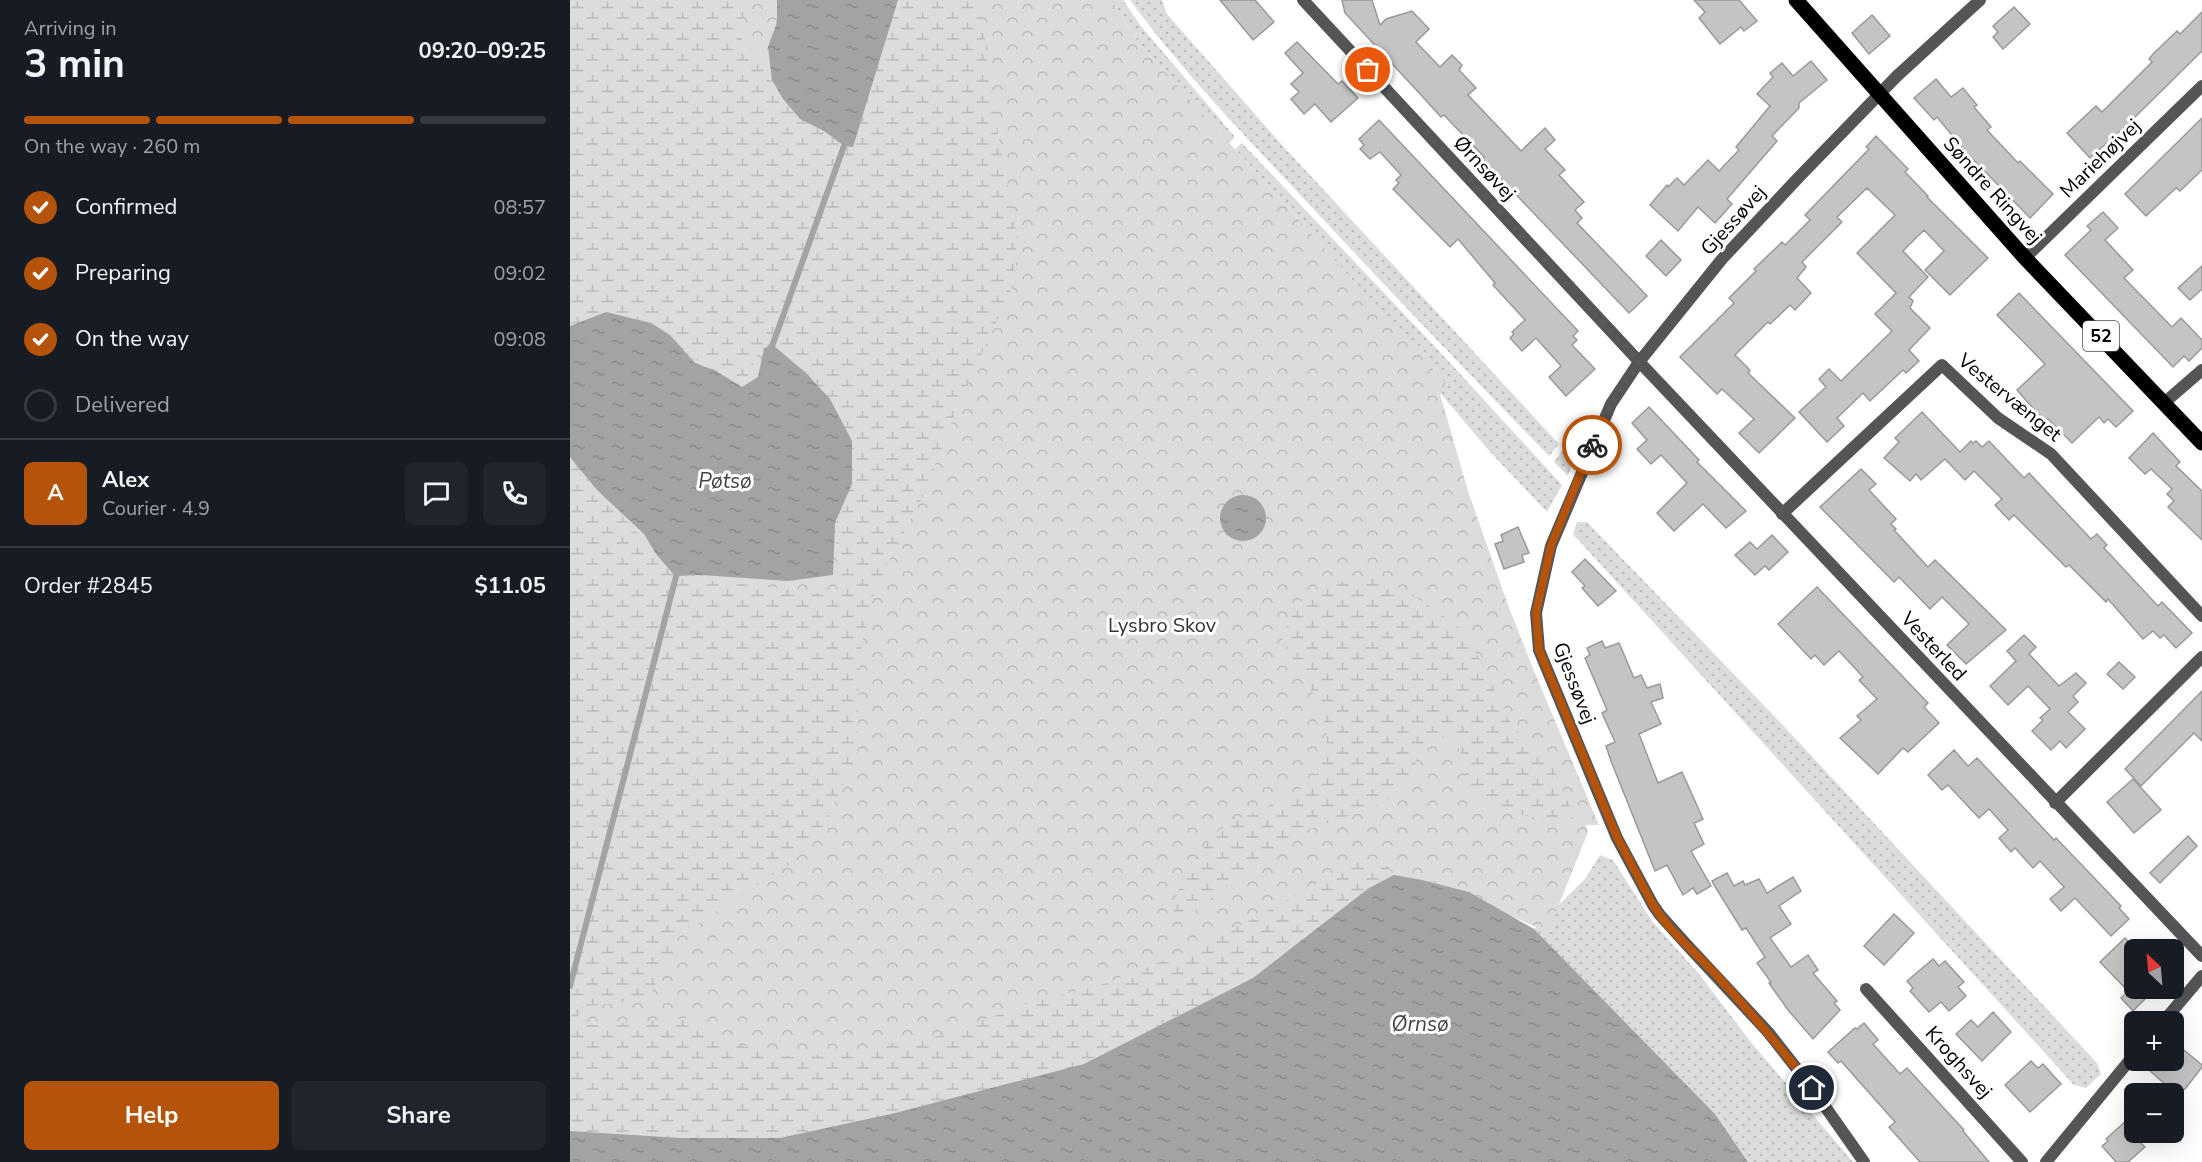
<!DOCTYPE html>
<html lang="en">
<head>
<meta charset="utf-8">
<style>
	body { margin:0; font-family:"Nunito Sans",sans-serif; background:#20242c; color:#f1f3f6; height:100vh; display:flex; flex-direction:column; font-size:22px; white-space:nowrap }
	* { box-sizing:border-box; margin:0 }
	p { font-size:20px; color:#9ea1a6 }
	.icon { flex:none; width:33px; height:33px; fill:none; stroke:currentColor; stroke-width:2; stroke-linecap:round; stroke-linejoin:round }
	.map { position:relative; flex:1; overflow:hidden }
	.panel { display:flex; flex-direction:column; background:#171b24; width:570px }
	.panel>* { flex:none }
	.needle { width:39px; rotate:334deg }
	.tools { position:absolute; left:1554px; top:939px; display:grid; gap:12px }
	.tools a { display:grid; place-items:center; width:60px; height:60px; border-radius:9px; background:#171b24; box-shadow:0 6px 24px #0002; font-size:30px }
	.pin { position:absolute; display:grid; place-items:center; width:51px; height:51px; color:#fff; margin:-26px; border:3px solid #fff; border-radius:50%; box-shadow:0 2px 6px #0007 }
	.courier { position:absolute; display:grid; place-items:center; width:60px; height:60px; margin:-30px; border:4px solid #b45309; border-radius:50%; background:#fff; color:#222; box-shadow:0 2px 8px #0007 }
	.headline em { font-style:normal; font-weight:700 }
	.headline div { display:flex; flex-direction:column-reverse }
	.headline { display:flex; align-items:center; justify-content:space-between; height:102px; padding:0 24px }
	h1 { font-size:39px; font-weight:700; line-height:45px }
	.bar { display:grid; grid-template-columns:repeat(4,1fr); gap:9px 6px; align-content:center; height:72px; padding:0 24px }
	.bar i { height:8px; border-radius:4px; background:#363941 }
	.bar .active { background:#b45309 }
	.bar p { grid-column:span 4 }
	.line { display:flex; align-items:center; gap:15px; padding:0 24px; border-top:2px solid #363941 }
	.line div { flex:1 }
	.round { display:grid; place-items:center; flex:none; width:63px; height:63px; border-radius:9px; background:#20242c }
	ol { padding:0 24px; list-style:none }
	li { display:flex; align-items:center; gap:18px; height:66px }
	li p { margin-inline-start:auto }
	li .icon { padding:6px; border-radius:50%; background:#b45309; color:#fff; stroke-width:4 }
	li:last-child { color:#9ea1a6 }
	li i { width:33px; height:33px; border:3px solid #363941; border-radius:50% }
	.cta { display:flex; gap:12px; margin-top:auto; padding:12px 24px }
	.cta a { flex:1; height:69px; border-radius:9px; background:#b45309; color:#fff; font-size:24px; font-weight:700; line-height:69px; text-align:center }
	.cta a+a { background:#20242c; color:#f1f3f6 }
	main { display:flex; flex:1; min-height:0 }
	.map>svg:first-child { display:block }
	.grass { fill:url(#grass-dots) }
	.forest { fill:url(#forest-crowns) }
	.wetland { fill:url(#wetland-marsh) }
	.water { fill:url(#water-ripples) }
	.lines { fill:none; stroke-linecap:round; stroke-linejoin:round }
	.stream { stroke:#a3a3a3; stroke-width:6 }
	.building { fill:#c4c4c4; stroke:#999; stroke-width:1.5 }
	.minor { stroke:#555; stroke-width:12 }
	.tertiary { stroke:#555; stroke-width:12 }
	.primary { stroke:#000; stroke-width:15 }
	.done { stroke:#595959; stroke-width:6; stroke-dasharray:0 10.8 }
	.route { stroke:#b45309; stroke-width:8 }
	.labels { text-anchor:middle; stroke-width:6; stroke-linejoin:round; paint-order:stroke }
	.shield { fill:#fff; stroke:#4c4c4c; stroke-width:1.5 }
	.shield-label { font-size:18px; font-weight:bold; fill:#000 }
	.street-label { font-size:20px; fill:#000; stroke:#fff }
	.park-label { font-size:20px; fill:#333; stroke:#fff }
	.water-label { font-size:21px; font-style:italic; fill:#444; stroke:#fff }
</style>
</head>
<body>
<main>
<section class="panel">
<div class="headline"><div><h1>3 min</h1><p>Arriving in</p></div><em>09:20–09:25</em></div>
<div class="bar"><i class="active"></i><i class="active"></i><i class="active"></i><i></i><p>On the way · 260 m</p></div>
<ol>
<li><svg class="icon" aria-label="check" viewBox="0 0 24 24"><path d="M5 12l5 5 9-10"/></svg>Confirmed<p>08:57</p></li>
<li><svg class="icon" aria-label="check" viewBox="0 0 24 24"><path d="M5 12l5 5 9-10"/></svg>Preparing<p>09:02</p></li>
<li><svg class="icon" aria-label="check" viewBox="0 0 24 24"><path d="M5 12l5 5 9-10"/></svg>On the way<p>09:08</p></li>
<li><i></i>Delivered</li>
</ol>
<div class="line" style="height:108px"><b class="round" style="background:#b45309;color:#fff">A</b><div><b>Alex</b><p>Courier · 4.9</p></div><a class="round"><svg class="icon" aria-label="chat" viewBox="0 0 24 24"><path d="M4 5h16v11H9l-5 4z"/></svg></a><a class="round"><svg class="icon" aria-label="phone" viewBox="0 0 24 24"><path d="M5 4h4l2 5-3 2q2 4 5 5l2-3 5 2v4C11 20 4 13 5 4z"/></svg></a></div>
<div class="line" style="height:78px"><div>Order #2845</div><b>$11.05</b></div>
<div class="cta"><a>Help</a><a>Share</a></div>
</section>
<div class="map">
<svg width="1632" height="1162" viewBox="0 0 1632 1162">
	<defs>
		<pattern id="grass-dots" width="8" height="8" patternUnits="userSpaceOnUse" patternTransform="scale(1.5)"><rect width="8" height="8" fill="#dcdcdc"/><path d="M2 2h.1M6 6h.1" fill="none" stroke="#bbb" stroke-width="1.8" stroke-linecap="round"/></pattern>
		<pattern id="forest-crowns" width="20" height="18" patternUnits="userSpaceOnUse" patternTransform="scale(1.5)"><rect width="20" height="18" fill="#dcdcdc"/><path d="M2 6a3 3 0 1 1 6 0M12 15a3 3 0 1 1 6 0" fill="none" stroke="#bbb"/></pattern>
		<pattern id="wetland-marsh" width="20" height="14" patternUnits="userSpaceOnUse" patternTransform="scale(1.5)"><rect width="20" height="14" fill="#dcdcdc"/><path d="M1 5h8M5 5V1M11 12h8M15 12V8" fill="none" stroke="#bbb"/></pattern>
		<pattern id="water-ripples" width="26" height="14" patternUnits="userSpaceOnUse" patternTransform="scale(1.5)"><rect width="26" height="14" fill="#a3a3a3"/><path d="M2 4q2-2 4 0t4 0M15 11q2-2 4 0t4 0" fill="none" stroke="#8b8b8b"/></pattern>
	</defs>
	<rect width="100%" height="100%" fill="#fff"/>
	<g class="grass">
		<path d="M 542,0 L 553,0 L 570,25 L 665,137 L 659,143 L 564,37 Z"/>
		<path d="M 560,0 L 592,0 L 597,14 L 603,21 L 713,146 L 989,444 L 979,456 C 896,371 815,286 734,199 C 674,135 612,71 560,0 Z"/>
		<path d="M 672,143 L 871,353 L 992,485 L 977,512 L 922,454 L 870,393 L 875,384 L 665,149 Z"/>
		<path d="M 992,451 L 1006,451 L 998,476 L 984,462 Z"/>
		<path d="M 1007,522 L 1017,522 L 1209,721 L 1527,1063 L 1531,1074 L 1516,1088 L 1504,1085 L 1003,534 Z"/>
		<path d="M 1030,855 L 1043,860 L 1082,921 L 1130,975 L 1180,1041 L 1283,1162 L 1178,1162 L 1145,1114 L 964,929 L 1015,879 Z"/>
	</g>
	<path class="forest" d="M 0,0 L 542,0 L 564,37 L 876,384 L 870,394 L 898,491 L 938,605 L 964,671 L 1029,825 L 1016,825 L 1018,832 L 978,932 L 862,882 L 683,978 L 0,1131 Z"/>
	<g class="wetland">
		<path d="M 0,0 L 181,0 L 169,36 L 274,146 L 282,147 L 328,0 L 409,0 L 427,127 L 447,237 L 444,283 L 387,409 L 354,494 L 306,586 L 290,653 L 287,753 L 256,822 L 227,859 L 109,936 L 78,999 L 12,1007 L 4,1026 L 120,1018 L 162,1044 L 223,1057 L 282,1051 L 375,1035 L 455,1004 L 534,984 L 617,951 L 677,922 L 792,859 L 812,859 L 824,875 L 852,880 L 673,1047 L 136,1162 L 0,1140 L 0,457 L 105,576 L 270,596 L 265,523 L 282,484 L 282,442 L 260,399 L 236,373 L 194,340 L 174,385 L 36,312 L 0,333 Z"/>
		<path d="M 805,576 L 840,593 L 890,628 L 912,663 L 940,722 L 963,750 L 982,765 L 1004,816 L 992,822 L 920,809 L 898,790 L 894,763 L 887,743 L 879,736 L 864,739 L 848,757 L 838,784 L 815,802 L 721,836 L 619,915 L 605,921 C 600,905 609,888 617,874 C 625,861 638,838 650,830 C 694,799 769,798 755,724 C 751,698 723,664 712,638 L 727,604 L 768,583 Z"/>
	</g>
	<g class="water">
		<path d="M 207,0 L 328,0 L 283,147 L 274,146 L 254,131 L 230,119 L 213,99 L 202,80 L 198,47 L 207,22 Z"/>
		<path d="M 36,312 L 81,323 L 100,335 L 125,363 L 146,371 L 172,387 L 188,377 L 194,348 L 203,345 L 236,373 L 260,399 L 282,441 L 282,484 L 265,523 L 263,575 L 218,581 L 131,575 L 105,576 L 86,554 L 74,534 L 27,490 L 0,457 L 0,326 Z"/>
		<circle cx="673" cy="518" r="23"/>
		<path d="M 824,875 L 852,880 L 899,892 L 964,929 L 1145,1114 L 1178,1162 L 0,1162 L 0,1131 L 110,1138 L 210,1138 L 325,1113 L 514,1064 L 683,978 L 799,888 Z"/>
	</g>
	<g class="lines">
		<g class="stream">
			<path d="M 200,352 L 274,146"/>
			<path d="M 0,986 L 108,569"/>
		</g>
	</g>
	<g class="building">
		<path d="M 650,0 L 685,0 L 704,22 L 683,40 Z"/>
		<path d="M 772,0 L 802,0 L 810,25 L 816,19 L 842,11 L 859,29 L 846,42 L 870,67 L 882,55 L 892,65 L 889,70 L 906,88 L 898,95 L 951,151 L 975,128 L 985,140 L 975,149 L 995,170 L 989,175 L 1014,202 L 1005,210 L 1012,218 L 1007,223 L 1077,296 L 1059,313 L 912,159 L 914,157 L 874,115 L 871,117 L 851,95 L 775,13 Z"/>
		<path d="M 1124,0 L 1169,0 L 1187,21 L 1174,31 L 1171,27 L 1150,44 L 1129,18 L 1135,12 Z"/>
		<path d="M 1444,7 L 1460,24 L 1433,49 L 1423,37 L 1428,32 L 1423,26 Z"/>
		<path d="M 1632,12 L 1632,51 L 1559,123 L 1520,158 L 1497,133 L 1526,106 L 1532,112 L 1582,62 L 1579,59 L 1583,54 L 1607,31 L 1610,34 Z"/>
		<path d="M 1302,15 L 1320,36 L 1299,54 L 1282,33 Z"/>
		<path d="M 727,42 L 768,84 L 772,81 L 788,98 L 761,122 L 745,104 L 734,114 L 721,99 L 729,92 L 721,84 L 733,73 L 715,53 Z"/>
		<path d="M 1241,61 L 1257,80 L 1229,103 L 1229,108 L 1202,136 L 1207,141 L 1157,199 L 1162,204 L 1145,223 L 1128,207 L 1108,231 L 1080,205 L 1097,185 L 1098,187 L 1107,178 L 1114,185 L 1138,160 L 1149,171 L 1169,150 L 1166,147 L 1200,106 L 1187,94 L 1203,77 L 1200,73 L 1212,63 L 1223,76 Z"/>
		<path d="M 1366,79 L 1381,97 L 1393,88 L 1407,105 L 1404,107 L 1421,127 L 1417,130 L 1448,163 L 1450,161 L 1483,194 L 1460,218 L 1396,152 L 1367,117 L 1364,120 L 1344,98 Z"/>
		<path d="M 1632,118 L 1632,170 L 1610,191 L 1606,188 L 1576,216 L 1555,194 Z"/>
		<path d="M 809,120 L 1008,331 L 1003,336 L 1007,340 L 1002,345 L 1025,369 L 996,396 L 979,377 L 991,366 L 966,338 L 952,351 L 940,338 L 944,334 L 942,332 L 955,320 L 923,285 L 925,283 L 888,239 L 880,247 L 823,189 L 829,183 L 826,180 L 831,175 L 810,152 L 800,159 L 790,149 L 794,145 L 789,139 Z"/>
		<path d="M 1306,136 L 1338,169 L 1335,172 L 1358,196 L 1357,197 L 1418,258 L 1380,295 L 1355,270 L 1374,251 L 1354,230 L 1333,251 L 1358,277 L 1339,297 L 1343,301 L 1340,308 L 1360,328 L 1339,350 L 1349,361 L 1336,373 L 1333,370 L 1300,401 L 1293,393 L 1267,418 L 1274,426 L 1257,442 L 1229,412 L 1256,387 L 1249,379 L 1259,369 L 1271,381 L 1322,331 L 1305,314 L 1326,293 L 1287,253 L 1325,215 L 1297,188 L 1267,217 L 1272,222 L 1232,262 L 1236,267 L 1227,278 L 1241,293 L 1225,310 L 1220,305 L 1200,324 L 1198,322 L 1165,355 L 1180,370 L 1178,373 L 1225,418 L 1189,453 L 1169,433 L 1184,419 L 1152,389 L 1147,394 L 1110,357 L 1164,303 L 1159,298 L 1186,271 L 1184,269 L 1212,242 L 1215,245 L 1240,220 L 1235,215 L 1299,149 L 1296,147 Z"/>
		<path d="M 1533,212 L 1548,228 L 1535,240 L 1563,270 L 1554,278 L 1602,327 L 1611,318 L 1632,340 L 1632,348 L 1619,361 L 1614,356 L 1603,367 L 1495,255 L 1521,230 L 1517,226 Z"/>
		<path d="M 1091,240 L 1111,260 L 1096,276 L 1076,256 Z"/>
		<path d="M 1632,266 L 1632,289 L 1620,300 L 1608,288 Z"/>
		<path d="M 1449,293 L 1563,411 L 1546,427 L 1538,419 L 1534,423 L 1529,417 L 1502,443 L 1478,419 L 1475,422 L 1447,390 L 1475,364 L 1427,315 Z"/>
		<path d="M 1079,407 L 1129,460 L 1127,462 L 1176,511 L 1156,528 L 1133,504 L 1104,531 L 1087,513 L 1117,483 L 1091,455 L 1081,464 L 1067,449 L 1077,440 L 1062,423 Z"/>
		<path d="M 1352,412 L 1390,452 L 1401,441 L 1403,443 L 1406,441 L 1412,447 L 1419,441 L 1454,478 L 1459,473 L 1521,539 L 1527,534 L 1537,545 L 1534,548 L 1588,606 L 1592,602 L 1622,633 L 1606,648 L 1594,635 L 1590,638 L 1583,631 L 1573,639 L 1538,599 L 1536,602 L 1499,565 L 1496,567 L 1444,515 L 1439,520 L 1425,505 L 1432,499 L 1404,471 L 1395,480 L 1375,459 L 1351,480 L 1346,474 L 1340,481 L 1314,458 L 1329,442 L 1325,438 Z"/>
		<path d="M 1583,433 L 1610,462 L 1606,466 L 1632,491 L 1632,540 L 1598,507 L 1604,501 L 1597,494 L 1602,489 L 1581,469 L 1575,474 L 1559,458 Z"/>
		<path d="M 1291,469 L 1306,484 L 1299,490 L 1326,519 L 1321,524 L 1326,529 L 1324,530 L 1358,567 L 1365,560 L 1436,630 L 1396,664 L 1377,645 L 1399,624 L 1372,597 L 1360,609 L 1329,577 L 1324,582 L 1250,507 Z"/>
		<path d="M 948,527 L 959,553 L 952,555 L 954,562 L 934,569 L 925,544 L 933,541 L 931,535 Z"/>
		<path d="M 1202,535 L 1218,552 L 1199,570 L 1195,566 L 1185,575 L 1165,555 L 1180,542 L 1187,549 Z"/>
		<path d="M 1015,559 L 1046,591 L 1028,606 L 1012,588 L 1015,586 L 1002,572 Z"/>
		<path d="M 1247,587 L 1358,703 L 1354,707 L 1369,723 L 1338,752 L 1333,748 L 1308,774 L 1270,738 L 1291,720 L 1287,716 L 1307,699 L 1289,680 L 1293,677 L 1269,651 L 1254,665 L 1245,655 L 1241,659 L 1208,624 Z"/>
		<path d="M 1454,635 L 1466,647 L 1459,654 L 1489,686 L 1506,673 L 1516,683 L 1503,696 L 1508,702 L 1498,712 L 1515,729 L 1496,748 L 1490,741 L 1481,750 L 1462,731 L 1473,720 L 1470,718 L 1480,709 L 1458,686 L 1438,705 L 1420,686 L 1446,661 L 1437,651 Z"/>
		<path d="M 1032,641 L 1035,648 L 1049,643 L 1064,678 L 1071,675 L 1077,688 L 1090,684 L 1093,698 L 1081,702 L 1091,724 L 1069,734 L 1088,783 L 1112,772 L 1133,819 L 1124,823 L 1134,844 L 1121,851 L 1141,886 L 1127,894 L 1123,888 L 1113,895 L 1097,865 L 1085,871 L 1041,761 L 1036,746 L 1045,742 L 1032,713 L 1037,710 L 1015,658 L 1020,655 L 1017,648 Z"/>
		<path d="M 1549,662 L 1565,677 L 1553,689 L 1537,674 Z"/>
		<path d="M 1632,691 L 1632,741 L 1624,733 L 1571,786 L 1555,769 Z"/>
		<path d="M 1384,750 L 1398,766 L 1407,758 L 1470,825 L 1484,840 L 1486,838 L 1551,906 L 1549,908 L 1559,919 L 1541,936 L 1505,898 L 1491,911 L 1480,899 L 1494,887 L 1470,861 L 1463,868 L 1445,848 L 1441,852 L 1429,838 L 1438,830 L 1419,809 L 1409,818 L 1378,785 L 1372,790 L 1358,775 Z"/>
		<path d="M 1563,779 L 1591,810 L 1564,833 L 1537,802 Z"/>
		<path d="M 1618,836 L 1627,846 L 1590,883 L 1580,873 Z"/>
		<path d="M 1157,873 L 1164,886 L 1173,881 L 1175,885 L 1189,879 L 1197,893 L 1223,877 L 1231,891 L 1209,906 L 1221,924 L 1200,938 L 1221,967 L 1238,955 L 1248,970 L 1243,973 L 1267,1001 L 1264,1003 L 1270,1010 L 1243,1039 L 1218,1010 L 1199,983 L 1201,982 L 1187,963 L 1195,957 L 1176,928 L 1172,930 L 1146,888 L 1142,881 Z"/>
		<path d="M 1324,914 L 1344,933 L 1314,965 L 1294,946 Z"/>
		<path d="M 1555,938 L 1564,948 L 1564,988 L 1586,988 L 1563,1011 L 1551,998 L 1558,991 L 1530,962 Z"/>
		<path d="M 1363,959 L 1369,966 L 1375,961 L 1394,982 L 1388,987 L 1396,996 L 1379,1011 L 1371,1002 L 1359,1012 L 1340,991 L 1343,988 L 1337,981 Z"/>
		<path d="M 1423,1012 L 1441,1032 L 1412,1061 L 1386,1034 L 1401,1020 L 1408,1027 Z"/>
		<path d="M 1294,1023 L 1308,1040 L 1303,1044 L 1330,1074 L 1337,1068 L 1394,1130 L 1393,1131 L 1419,1162 L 1350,1162 L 1319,1127 L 1325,1122 L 1271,1061 L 1268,1063 L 1258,1052 L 1285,1028 L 1287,1029 Z"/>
		<path d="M 1614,1050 L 1632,1065 L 1632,1067 L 1616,1088 L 1610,1093 L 1608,1092 L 1606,1094 L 1579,1070 L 1587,1060 L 1605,1060 Z"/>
		<path d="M 1461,1061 L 1468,1068 L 1473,1064 L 1491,1084 L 1460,1112 L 1435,1085 Z"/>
		<path d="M 1559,1118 L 1564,1125 L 1564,1132 L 1572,1132 L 1576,1137 L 1570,1142 L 1575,1147 L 1558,1162 L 1546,1162 L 1532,1146 L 1538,1141 L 1536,1139 Z"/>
	</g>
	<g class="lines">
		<g class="minor">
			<path d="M 733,0 L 1077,370 L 1632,956"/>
			<path d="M 1455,258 L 1632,86"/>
			<path d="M 1594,403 L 1632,370"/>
			<path d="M 1212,514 L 1372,365 L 1428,418 L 1481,454 L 1632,616"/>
			<path d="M 1485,803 L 1632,657"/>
			<path d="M 1296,989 L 1452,1162"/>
			<path d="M 1593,1022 L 1632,976"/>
			<path d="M 1476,1162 L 1564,1055"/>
		</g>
		<path class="tertiary" d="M 1294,1162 L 1242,1088 L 1198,1032 L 1117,945 L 1090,915 L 1083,905 L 1047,838 L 969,650 L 966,613 L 981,546 L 1041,404 L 1069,362 L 1152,259 L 1229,177 L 1327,76 L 1410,0"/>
		<path class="primary" d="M 1226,0 L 1455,258 L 1632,443"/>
	</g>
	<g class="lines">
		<path class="done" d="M 798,70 L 1069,362 L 1041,404 L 1022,445"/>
		<path class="route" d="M 1022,445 L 981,546 L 966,613 L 969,650 L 1047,837 L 1083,905 C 1100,932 1126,953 1147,976 C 1181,1013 1212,1049 1242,1088"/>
	</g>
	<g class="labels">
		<rect class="shield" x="1513" y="321" width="36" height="30" rx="4.5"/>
		<g class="shield-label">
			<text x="1531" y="342">52</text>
		</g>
		<g class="street-label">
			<text transform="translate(1530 158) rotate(-44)" y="7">Mariehøjvej</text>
			<text transform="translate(915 168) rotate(47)" y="7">Ørnsøvej</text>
			<text transform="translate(1423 190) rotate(48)" y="7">Søndre Ringvej</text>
			<text transform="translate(1163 220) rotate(-48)" y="7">Gjessøvej</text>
			<text transform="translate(1440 397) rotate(39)" y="7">Vestervænget</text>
			<text transform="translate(1364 646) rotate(47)" y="7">Vesterled</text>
			<text transform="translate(1005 683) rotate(69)" y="7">Gjessøvej</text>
			<text transform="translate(1389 1062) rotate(48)" y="7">Kroghsvej</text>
		</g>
		<g class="park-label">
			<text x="592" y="632">Lysbro Skov</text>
		</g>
		<g class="water-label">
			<text x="155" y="488">Pøtsø</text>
			<text x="850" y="1031">Ørnsø</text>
		</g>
	</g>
</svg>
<div class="tools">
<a><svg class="needle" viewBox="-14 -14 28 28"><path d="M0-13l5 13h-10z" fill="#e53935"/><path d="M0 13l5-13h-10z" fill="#9ea1a6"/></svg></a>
<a>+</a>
<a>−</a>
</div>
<div class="pin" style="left:798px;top:70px;background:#ea580c"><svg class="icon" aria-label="bag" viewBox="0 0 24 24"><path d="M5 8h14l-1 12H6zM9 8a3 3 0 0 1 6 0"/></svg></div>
<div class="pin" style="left:1242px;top:1088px;background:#1f2937"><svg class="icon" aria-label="home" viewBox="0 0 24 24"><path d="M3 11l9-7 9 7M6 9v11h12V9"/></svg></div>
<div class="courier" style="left:1022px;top:445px"><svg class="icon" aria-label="bike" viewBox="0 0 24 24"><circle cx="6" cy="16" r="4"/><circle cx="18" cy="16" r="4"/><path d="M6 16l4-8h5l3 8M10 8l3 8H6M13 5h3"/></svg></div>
</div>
</main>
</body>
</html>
